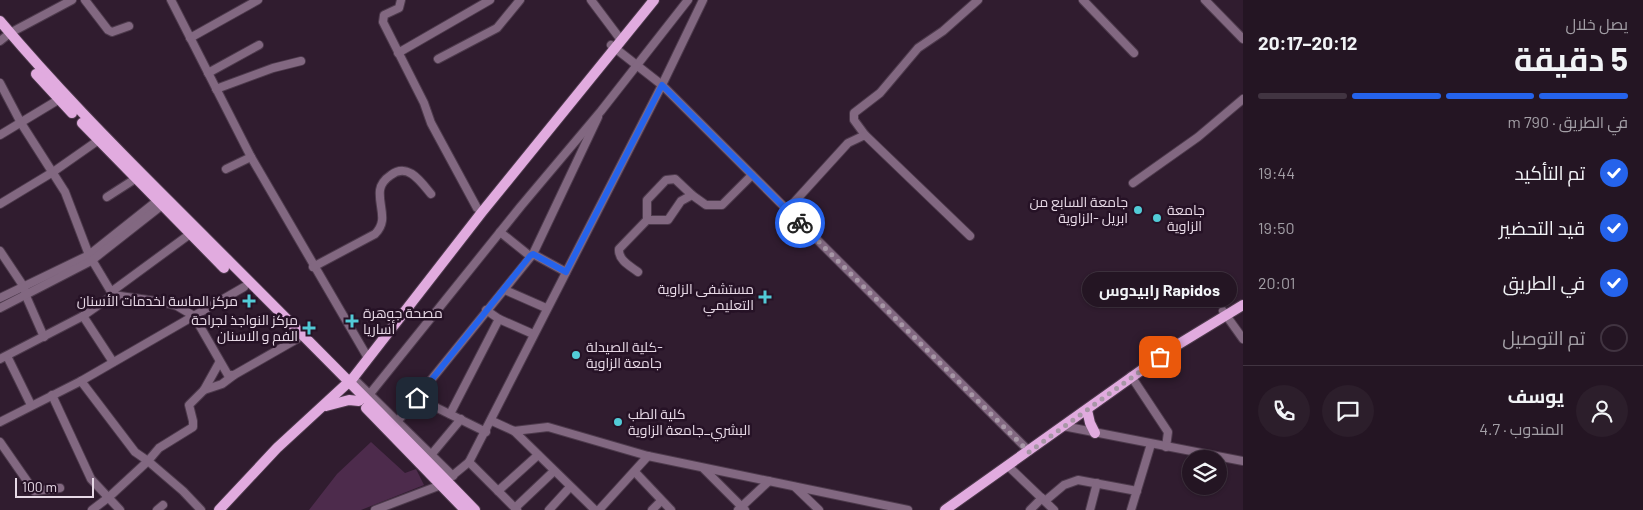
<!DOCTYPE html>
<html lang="ar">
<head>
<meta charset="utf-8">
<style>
	body { margin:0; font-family:Barlow,Cairo,sans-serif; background:#2c1e2b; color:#f1f3f6; direction:rtl; height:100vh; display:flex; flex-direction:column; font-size:19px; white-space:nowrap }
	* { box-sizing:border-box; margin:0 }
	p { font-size:16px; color:#a39fa6 }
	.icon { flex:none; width:28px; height:28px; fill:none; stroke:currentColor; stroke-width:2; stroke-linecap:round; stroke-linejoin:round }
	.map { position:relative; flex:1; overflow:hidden; direction:ltr }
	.sheet { display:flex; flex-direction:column; background:#241523; width:400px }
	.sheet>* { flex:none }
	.buttons { position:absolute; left:1182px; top:450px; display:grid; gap:10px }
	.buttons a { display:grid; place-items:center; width:45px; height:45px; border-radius:50%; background:#241523; box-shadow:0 1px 4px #0004,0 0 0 1px #413441; font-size:25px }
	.scale { position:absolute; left:15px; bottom:12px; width:79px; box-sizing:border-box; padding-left:5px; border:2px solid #e7d9e6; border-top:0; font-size:14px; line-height:18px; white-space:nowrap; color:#e7d9e6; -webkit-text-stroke:4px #261226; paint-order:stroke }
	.pin { position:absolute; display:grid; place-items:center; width:42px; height:42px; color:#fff; margin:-21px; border-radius:10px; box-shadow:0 2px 8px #0006 }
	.courier { position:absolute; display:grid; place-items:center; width:50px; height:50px; margin:-25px; border:4px solid #2563eb; border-radius:50%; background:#fff; color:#222; box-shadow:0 1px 6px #0007 }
	.bubble { position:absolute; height:35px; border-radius:18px; background:#241523; box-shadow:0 1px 4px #0004,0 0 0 1px #413441; font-size:16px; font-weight:700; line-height:35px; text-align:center; direction:rtl }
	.headline em { font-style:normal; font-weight:700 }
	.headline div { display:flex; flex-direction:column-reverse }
	.headline { display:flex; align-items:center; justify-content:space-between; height:85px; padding:0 15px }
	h1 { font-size:32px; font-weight:700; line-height:38px }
	.bar { display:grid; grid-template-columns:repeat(4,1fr); gap:8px 5px; align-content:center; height:60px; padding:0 15px }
	.bar i { height:6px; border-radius:4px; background:#413441 }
	.bar .on { background:#2563eb }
	.bar p { grid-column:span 4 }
	.line { display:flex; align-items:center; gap:12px; padding:0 15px; border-top:1px solid #413441 }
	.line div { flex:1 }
	.round { display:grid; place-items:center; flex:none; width:52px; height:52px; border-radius:26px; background:#2c1e2b }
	ol { padding:0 15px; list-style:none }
	li { display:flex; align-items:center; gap:15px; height:55px }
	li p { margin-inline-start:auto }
	li .icon { padding:5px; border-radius:50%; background:#2563eb; color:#fff; stroke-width:4 }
	li:last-child { color:#a39fa6 }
	li i { width:28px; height:28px; border:2px solid #413441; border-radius:50% }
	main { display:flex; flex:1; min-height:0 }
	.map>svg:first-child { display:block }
	.green { fill:#4d2b4c }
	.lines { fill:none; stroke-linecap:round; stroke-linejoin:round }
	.minor-casing { stroke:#4d3a4c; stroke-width:10 }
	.major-casing { stroke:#4d3a4c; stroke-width:12 }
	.minor { stroke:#826881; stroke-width:8 }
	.major { stroke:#e1abdf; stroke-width:10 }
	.done { stroke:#a797a6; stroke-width:5; stroke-dasharray:0 9 }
	.route { stroke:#2563eb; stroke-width:6 }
	.poi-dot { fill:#52cbd7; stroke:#261226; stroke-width:2 }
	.labels { text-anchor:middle; stroke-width:5; stroke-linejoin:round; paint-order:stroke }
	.poi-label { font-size:14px; fill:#e7d9e6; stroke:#261226; text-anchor:end }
</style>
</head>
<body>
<main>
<section class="sheet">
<div class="headline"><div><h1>5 دقيقة</h1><p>يصل خلال</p></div><em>20:12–20:17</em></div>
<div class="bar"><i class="on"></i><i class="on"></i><i class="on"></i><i></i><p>في الطريق · 790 m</p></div>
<ol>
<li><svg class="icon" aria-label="check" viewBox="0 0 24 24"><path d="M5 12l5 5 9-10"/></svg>تم التأكيد<p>19:44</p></li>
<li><svg class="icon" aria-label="check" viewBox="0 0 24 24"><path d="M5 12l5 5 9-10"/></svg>قيد التحضير<p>19:50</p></li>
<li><svg class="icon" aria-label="check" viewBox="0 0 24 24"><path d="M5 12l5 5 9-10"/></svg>في الطريق<p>20:01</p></li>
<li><i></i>تم التوصيل</li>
</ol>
<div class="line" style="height:90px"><a class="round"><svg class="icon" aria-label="person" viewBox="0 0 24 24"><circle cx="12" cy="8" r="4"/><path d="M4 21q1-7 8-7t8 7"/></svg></a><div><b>يوسف</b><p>المندوب · 4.7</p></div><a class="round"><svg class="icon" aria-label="chat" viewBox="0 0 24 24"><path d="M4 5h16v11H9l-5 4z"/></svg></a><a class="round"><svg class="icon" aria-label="phone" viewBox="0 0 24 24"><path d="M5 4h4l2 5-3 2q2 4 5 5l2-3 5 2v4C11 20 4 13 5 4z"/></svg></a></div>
</section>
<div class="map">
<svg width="1243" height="510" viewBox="0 0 1243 510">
	<rect width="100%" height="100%" fill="#301c2f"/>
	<path class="green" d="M 371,442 L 405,473 L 416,469 L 424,485 L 361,510 L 309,510 L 337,474 Z"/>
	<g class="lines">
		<defs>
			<g id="minor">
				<path d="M 85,0 L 108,30 L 112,32 L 129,26"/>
				<path d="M 171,0 L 251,157 L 368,358"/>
				<path d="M 401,0 L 399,8 L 384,15 L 383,22 L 424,103 L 431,123 L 477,208 L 482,212"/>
				<path d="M 591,0 L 621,40"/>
				<path d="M 1083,0 L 1134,53"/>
				<path d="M 1205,0 L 1243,39"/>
				<path d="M 190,38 L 258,0"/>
				<path d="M 0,41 L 10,33 L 72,0"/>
				<path d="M 611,45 L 662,85 L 1029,451"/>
				<path d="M 398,53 L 490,0"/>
				<path d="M 438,59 L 497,28 L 520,0"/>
				<path d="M 208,73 L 259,45"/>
				<path d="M 0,83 L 21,123 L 65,192 L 89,255 L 113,295 L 162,302 L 177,306 L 194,316 L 228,375 L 234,375 L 297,339"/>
				<path d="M 216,89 L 273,68 L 301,61"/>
				<path d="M 0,135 L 63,97"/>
				<path d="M 865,135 L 854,120 L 854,113 L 880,93 L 918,48 L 943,31 L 978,0"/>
				<path d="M 226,169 L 251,157"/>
				<path d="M 1133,183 L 1198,137 L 1243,99"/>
				<path d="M 107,197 L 135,179"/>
				<path d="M 0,204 L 53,172 L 103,137"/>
				<path d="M 787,210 L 848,143 L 865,135 L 970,236"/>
				<path d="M 647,220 L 647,200 L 666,180 L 675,179 L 692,195"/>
				<path d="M 500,232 L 530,256"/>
				<path d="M 0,251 L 24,287 L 26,296 L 44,337"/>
				<path d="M 533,254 L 566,272"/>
				<path d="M 313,267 L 375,234 C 389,220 378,207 380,190 C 381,183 385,179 391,175 C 408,162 421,182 431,194"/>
				<path d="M 638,272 C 630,266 618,260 619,249 L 647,220 L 668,220 L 681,201 L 692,195 L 706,205 L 722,205 L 752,175"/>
				<path d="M 505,290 L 546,308"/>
				<path d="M 111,292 L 190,234"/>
				<path d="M 0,298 L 89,255 L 162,197"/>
				<path d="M 0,308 L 91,261 L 166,202"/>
				<path d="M 486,310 L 499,319 L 533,334"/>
				<path d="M 1223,311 L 1243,339"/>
				<path d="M 83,316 L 113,362"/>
				<path d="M 7,356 L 31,405"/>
				<path d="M 0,359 L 83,316 L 113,295"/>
				<path d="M 1131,376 L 1168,432 L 1166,447"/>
				<path d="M 353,378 L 453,476"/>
				<path d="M 81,381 L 135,452 L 148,461 L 109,497 L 92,510"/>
				<path d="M 204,390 L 222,384 L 234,375"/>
				<path d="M 52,395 L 91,479 L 120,510"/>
				<path d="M 369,395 L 521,206 L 601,111 L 688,0"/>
				<path d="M 417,398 L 486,432"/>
				<path d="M 450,414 L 499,319"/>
				<path d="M 492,421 L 514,431 L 548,427 L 648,456 L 908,510"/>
				<path d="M 0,422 L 81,381 L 244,287"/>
				<path d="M 397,422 L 533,254 L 598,117"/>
				<path d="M 1063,426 L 1243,461"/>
				<path d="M 514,431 L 595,510"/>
				<path d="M 0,442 L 34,491 L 60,488"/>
				<path d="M 431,455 L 461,419"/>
				<path d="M 469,462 L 517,510"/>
				<path d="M 1008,466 L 1054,510"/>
				<path d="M 704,469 L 745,510"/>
				<path d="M 635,472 L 671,510"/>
				<path d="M 795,487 L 819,510"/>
				<path d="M 498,491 L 538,455"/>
				<path d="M 1045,501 L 1064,485 L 1078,480 L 1137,491"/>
				<path d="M 515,508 L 554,471"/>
				<path d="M 157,510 L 163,505"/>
				<path d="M 201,510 L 183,491 L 148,461 L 159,448 L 193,427 L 193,421 L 189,405 L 204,390 L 219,363"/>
				<path d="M 375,510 L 441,485 L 469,462 L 662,85 L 703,0"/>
				<path d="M 549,510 L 570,487"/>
				<path d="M 599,510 L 648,456"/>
				<path d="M 652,510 L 661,501"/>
				<path d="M 738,510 L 769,481"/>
				<path d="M 1030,510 L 1042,498"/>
				<path d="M 1090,510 L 1097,483"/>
				<path d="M 1131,510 L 1151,444"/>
			</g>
			<g id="major">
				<path d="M 0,21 C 53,84 110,142 168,200 C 271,303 374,406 475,510"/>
				<path d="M 36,74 L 72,113"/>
				<path d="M 82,123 L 224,268"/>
				<path d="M 326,406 L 349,400 L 359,401"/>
				<path d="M 366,408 L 465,510"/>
				<path d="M 1087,410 L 1090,423 L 1095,433"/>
				<path d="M 219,510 L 277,448 L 353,378 L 482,212 L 654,0"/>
				<path d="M 945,510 L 1174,347 L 1243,305"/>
			</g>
		</defs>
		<use href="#minor" class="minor-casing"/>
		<use href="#major" class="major-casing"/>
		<use href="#minor" class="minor"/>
		<use href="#major" class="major"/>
	</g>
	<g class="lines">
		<path class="done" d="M 800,223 L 1029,452 L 1160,357"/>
		<path class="route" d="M 417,398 L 530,256 L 533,254 L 566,272 L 662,85 L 800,223"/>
	</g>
	<g class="poi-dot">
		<circle cx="1138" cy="210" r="5"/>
		<circle cx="1157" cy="218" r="5"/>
		<path d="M762.5 289.5h5v5h5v5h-5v5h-5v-5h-5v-5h5z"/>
		<path d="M246.5 293.5h5v5h5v5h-5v5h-5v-5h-5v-5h5z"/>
		<path d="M349.5 313.5h5v5h5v5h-5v5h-5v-5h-5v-5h5z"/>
		<path d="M306.5 320.5h5v5h5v5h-5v5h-5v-5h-5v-5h5z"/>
		<circle cx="576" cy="355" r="5"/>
		<circle cx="618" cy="422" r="5"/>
	</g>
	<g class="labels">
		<g class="poi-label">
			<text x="1128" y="207">جامعة السابع من<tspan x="1128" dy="16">ابريل -الزاوية</tspan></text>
			<text x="1167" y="215" text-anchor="start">جامعة<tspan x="1167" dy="16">الزاوية</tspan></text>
			<text x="754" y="294">مستشفى الزاوية<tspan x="754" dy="16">التعليمي</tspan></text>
			<text x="238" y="306">مركز الماسة لخدمات الأسنان</text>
			<text x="363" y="318" text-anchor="start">مصحة جوهرة<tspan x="363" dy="16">أساريا</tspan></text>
			<text x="298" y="325">مركز النواجذ لجراحة<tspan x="298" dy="16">الفم و الاسنان</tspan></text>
			<text x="586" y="352" text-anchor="start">كلية الصيدلة-<tspan x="586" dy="16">جامعة الزاوية</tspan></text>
			<text x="628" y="419" text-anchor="start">كلية الطب<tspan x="628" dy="16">البشري_جامعة الزاوية</tspan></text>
		</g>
	</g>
</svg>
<div class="buttons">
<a><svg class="icon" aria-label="layers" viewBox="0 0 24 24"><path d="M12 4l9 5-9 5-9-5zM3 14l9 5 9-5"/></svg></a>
</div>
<div class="scale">100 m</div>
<div class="pin" style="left:1160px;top:357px;background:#ea580c"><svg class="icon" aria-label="bag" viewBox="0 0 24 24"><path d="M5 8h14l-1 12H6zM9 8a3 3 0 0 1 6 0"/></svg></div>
<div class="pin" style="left:417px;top:398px;background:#1f2937"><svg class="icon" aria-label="home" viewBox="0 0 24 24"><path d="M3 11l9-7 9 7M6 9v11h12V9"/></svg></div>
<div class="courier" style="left:800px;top:223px"><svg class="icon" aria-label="bike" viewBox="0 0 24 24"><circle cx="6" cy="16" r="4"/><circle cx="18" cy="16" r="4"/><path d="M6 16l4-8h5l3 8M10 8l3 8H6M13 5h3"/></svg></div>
<div class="bubble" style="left:1082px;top:272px;width:155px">Rapidos رابيدوس</div>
</div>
</main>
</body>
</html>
